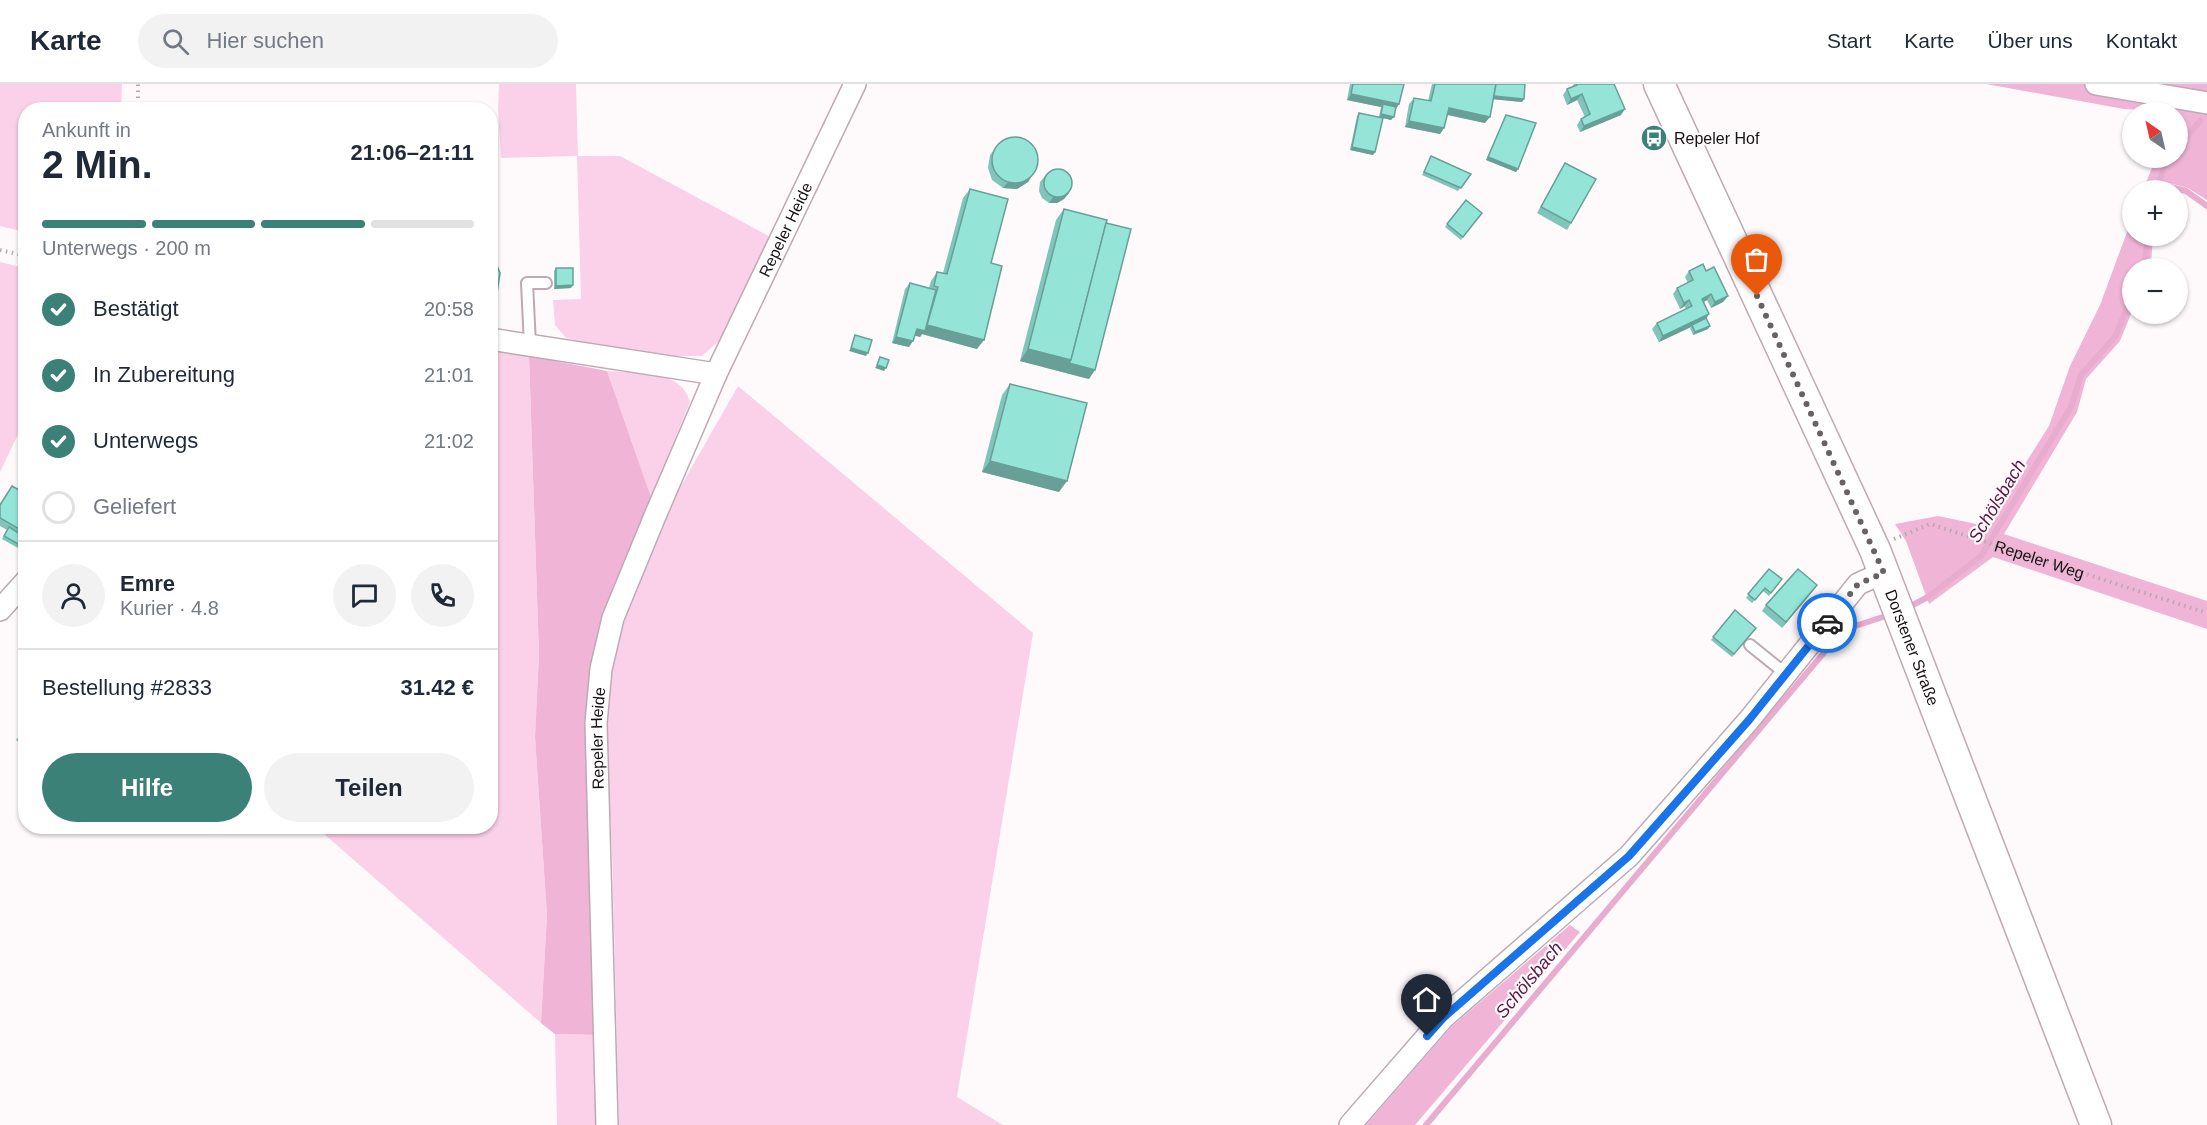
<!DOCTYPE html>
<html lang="de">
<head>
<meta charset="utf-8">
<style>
	body { margin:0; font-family:Arial,sans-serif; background:#f2f2f3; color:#1f2937; height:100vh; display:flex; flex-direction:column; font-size:22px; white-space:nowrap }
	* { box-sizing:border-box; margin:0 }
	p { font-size:20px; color:#747a83 }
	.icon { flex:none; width:33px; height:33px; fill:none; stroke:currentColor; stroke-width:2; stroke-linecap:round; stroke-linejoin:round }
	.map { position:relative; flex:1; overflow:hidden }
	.side { position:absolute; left:18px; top:18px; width:480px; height:732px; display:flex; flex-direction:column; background:#fff; border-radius:24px; box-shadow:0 2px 4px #0004 }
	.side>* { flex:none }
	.needle { width:39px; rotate:326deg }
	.controls { position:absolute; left:2122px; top:18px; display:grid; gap:12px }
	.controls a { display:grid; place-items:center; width:66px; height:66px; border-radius:50%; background:#fff; box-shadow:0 2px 4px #0004; font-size:30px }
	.pin { position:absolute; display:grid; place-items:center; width:51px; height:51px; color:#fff; margin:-62px -26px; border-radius:50% 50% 50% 0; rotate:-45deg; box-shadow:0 0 6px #0007 }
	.pin .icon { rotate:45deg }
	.courier { position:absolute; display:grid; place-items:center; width:60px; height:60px; margin:-30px; border:4px solid #1a73e8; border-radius:50%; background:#fff; color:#222; box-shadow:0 2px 8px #0007 }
	.overview em { font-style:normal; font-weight:700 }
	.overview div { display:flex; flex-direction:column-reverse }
	.overview { display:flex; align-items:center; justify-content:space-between; height:102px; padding:0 24px }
	h1 { font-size:39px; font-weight:700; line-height:45px }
	.bar { display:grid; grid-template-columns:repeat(4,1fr); gap:9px 6px; align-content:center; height:72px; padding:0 24px }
	.bar i { height:8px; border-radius:4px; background:#e0e1e3 }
	.bar .on { background:#3c8178 }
	.bar p { grid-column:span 4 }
	.line { display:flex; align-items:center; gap:15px; padding:0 24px; border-top:2px solid #e0e1e3 }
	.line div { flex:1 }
	.round { display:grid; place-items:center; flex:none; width:63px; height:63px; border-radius:32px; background:#f2f2f3 }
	ol { padding:0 24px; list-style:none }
	li { display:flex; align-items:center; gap:18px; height:66px }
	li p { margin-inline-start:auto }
	li .icon { padding:6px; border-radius:50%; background:#3c8178; color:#fff; stroke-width:4 }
	li:last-child { color:#747a83 }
	li i { width:33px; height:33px; border:3px solid #e0e1e3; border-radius:50% }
	.button { display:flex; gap:12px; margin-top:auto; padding:12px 24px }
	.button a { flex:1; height:69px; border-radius:36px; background:#3c8178; color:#fff; font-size:24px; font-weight:700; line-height:69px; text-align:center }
	.button a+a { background:#f2f2f3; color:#1f2937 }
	header { display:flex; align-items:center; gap:36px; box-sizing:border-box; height:84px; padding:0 30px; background:#fff; border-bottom:2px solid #e0e1e3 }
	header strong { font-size:28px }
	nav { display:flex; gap:33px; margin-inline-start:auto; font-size:21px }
	.search { width:420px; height:54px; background:#f2f2f3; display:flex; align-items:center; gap:15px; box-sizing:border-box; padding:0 21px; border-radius:33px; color:#747a83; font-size:22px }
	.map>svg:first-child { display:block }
	.green { fill:#fbd1e9 }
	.forest { fill:#efb4d6 }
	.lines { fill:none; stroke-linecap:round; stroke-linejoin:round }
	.stream { stroke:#e8acce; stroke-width:6 }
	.service-casing { stroke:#bea9b4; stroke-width:14 }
	.minor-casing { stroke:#bea9b4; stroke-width:24 }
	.secondary-casing { stroke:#bea9b4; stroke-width:33 }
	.path { stroke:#b1acae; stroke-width:4; stroke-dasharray:1.5 4.5; stroke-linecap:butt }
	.service { stroke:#fff; stroke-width:10 }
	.minor { stroke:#fff; stroke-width:21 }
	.secondary { stroke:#fff; stroke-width:30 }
	.wall { fill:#7fc5ba }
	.shaded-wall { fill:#68a097 }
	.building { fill:#94e5d8; stroke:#68a097; stroke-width:1.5 }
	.done { stroke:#686265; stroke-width:6; stroke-dasharray:0 10.8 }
	.route { stroke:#1a73e8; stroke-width:8 }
	.labels { text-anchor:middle; stroke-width:4.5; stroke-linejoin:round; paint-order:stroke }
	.poi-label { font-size:16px; fill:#171014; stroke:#fefafc; text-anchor:start }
	.street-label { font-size:16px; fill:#171014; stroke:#fefafc }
	.water-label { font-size:18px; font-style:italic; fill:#5a1644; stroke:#fefafc }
</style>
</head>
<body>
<header>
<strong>Karte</strong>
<div class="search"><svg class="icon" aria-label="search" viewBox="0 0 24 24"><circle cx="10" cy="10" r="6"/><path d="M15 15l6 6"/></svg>Hier suchen</div>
<nav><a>Start</a><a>Karte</a><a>Über uns</a><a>Kontakt</a></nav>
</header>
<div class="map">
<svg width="2207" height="1041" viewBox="0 0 2207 1041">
	<rect width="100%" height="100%" fill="#fefafc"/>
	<g class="green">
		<path d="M 0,0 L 122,0 L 121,25 L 26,26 L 25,148 L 0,142 Z"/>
		<path d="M 499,0 L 576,0 L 578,72 L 620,72 L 774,155 L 730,247 L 702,272 L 651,272 L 566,254 L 555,241 L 553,216 L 581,215 L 577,72 L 501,74 L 498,26 Z"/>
		<path d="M 0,178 L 25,184 L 25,336 L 0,388 Z"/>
		<path d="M 491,264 L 529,272 L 539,570 L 535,653 L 547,831 L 541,939 L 316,743 L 490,742 Z"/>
		<path d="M 607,287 C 635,289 682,285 690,318 L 651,413 Z"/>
		<path d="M 738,302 L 1033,549 L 957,1013 L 1003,1041 L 619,1041 L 612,768 L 605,640 L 615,560 L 673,416 Z"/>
		<path d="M 555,950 L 600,951 L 602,1041 L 557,1041 Z"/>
	</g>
	<g class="forest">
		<path d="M 1986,0 L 2207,0 L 2207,116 L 2188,104 L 2169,99 L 2164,106 L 2143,106 L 2156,74 L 2178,74 L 2178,28 L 2124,25 Z"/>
		<path d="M 2133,132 L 2133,152 L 2153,152 L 2151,181 L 2150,184 L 2133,184 L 2133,225 L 2120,257 L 2086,295 L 2077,328 L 2004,450 L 2207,517 L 2207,545 L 1993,473 L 1929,520 L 1906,457 L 1895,440 L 1938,432 L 1986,442 L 2049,342 L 2070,282 L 2100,221 Z"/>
		<path d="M 529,272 L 607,287 L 651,413 L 612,507 L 592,574 L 588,645 L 600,951 L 555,950 L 541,939 L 547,831 L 535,653 L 539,570 Z"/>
		<path d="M 1570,841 L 1580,848 L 1415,1041 L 1366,1041 L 1451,943 Z"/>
	</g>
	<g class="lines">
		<g class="stream">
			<path d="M 2178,63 L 2200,37"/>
			<path d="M 2159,100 L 2186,107 L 2207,122"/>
			<path d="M 2157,106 L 2165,79 L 2170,74"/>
			<path d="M 2144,184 L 2148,152"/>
			<path d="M 1907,524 L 1928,513 L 1981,472 L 2071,323 L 2081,291 L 2115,253 L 2133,210"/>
			<path d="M 1426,1041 L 1843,546 L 1892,530"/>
		</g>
		<defs>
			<g id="service">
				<path d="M 530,261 L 527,199 L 546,199"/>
				<path d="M 1750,561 L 1786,590"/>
			</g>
			<g id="minor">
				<path d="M 2096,0 L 2207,19"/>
				<path d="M 490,255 L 716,290"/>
				<path d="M 0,526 L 26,497"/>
				<path id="s2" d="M 607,1041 L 596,639 L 601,585 L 613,534 L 655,432 L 716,290 L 855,0"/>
				<path d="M 1350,1041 L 1443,934 L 1629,772 L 1749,636 L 1858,500 L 1885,488"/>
			</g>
			<g id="secondary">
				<path id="s3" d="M 1659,0 L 1875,466 L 2096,1041"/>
			</g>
		</defs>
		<use href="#service" class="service-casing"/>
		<use href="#minor" class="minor-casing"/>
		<use href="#secondary" class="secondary-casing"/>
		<g class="path">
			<path d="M 138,26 L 138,0"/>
			<path d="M 0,166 L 26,172"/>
			<path id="s1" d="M 1894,455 L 1930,440 L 2207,529"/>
		</g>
		<use href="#service" class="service"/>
		<use href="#minor" class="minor"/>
		<use href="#secondary" class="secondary"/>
	</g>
	<g class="wall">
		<path d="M 1350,0 L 1404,0 L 1399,20 L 1395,26 L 1391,36 L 1383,34 L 1375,68 L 1373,71 L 1350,66 L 1357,32 L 1359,29 L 1379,33 L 1381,23 L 1347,16 Z"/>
		<path d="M 1432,0 L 1525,0 L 1522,18 L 1493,15 L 1485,39 L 1447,31 L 1444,44 L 1440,50 L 1405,43 L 1409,20 L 1414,14 L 1428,17 Z"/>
		<path d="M 1574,0 L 1614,0 L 1621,31 L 1580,48 L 1577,41 L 1581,35 L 1585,33 L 1577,16 L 1567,21 L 1563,11 L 1567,5 L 1572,3 Z"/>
		<path d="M 1506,31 L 1518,85 L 1516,88 L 1486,76 Z"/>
		<path d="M 995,65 L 1028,98 L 1017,105 L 1003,104 L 992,96 L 988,84 L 990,71 Z"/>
		<path d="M 1431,72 L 1471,90 L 1458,107 L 1422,91 Z"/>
		<path d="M 1565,79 L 1571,139 L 1567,146 L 1537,129 L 1561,85 Z"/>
		<path d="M 1045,92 L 1069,109 L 1064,115 L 1057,119 L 1049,119 L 1042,114 L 1039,107 L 1040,98 Z"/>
		<path d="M 970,105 L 991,179 L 977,265 L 922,250 L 920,253 L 915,251 L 909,263 L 892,259 L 905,205 L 910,199 L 929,204 L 931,197 L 937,188 L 943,189 L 963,114 Z"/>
		<path d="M 1466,116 L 1482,129 L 1461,156 L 1445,143 Z"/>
		<path d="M 1064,125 L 1089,295 L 1020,277 L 1056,136 Z"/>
		<path d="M 556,184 L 571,204 L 554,205 L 554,187 Z"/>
		<path d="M 1689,187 L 1706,187 L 1728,212 L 1723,218 L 1711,224 L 1707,216 L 1704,218 L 1709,230 L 1706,235 L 1710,242 L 1708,245 L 1693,251 L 1690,244 L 1691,243 L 1659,258 L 1652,245 L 1657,239 L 1686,225 L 1685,222 L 1680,225 L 1673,210 L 1677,204 L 1688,199 L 1685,193 Z"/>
		<path d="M 1010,300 L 1059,408 L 982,388 L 1002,311 Z"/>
		<path d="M 12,402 L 26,410 L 26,456 L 25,457 L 23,456 L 18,464 L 2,455 L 7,446 L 0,442 L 0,420 Z"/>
		<path d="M 1769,485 L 1782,495 L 1769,512 L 1763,507 L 1752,519 L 1746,514 Z"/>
		<path d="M 1817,501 L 1782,544 L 1762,527 L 1766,521 Z"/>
		<path d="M 1735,526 L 1756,544 L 1732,573 L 1711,556 Z"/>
		<path d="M 26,644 L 26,664 L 16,656 Z"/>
	</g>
	<g class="shaded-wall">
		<path d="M 1351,10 L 1399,20 L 1395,26 L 1383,20 L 1381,23 L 1347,16 Z"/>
		<path d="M 1582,10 L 1577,16 L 1567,21 L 1571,15 Z"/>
		<path d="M 1492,12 L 1524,15 L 1522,18 L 1490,15 Z"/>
		<path d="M 1449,24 L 1490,33 L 1485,39 L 1444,30 Z"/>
		<path d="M 1625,25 L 1621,31 L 1580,48 L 1584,42 Z"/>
		<path d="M 1381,30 L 1394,33 L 1391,36 L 1379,33 Z"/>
		<path d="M 1409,37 L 1444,44 L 1440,50 L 1405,43 Z"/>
		<path d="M 1352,63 L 1375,68 L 1373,71 L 1350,66 Z"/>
		<path d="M 1488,73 L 1518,85 L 1516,88 L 1486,76 Z"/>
		<path d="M 1032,92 L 1028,98 L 1017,105 L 1003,104 L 1008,98 Z"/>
		<path d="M 1069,109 L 1064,115 L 1057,119 L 1049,119 L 1053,113 Z"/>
		<path d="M 573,201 L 571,204 L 554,205 L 556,202 Z"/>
		<path d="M 1711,210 L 1707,216 L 1698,221 L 1702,215 Z"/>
		<path d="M 1728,212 L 1723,218 L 1711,224 L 1715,218 Z"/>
		<path d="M 1689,216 L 1685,222 L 1680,225 L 1684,219 Z"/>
		<path d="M 1709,230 L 1705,236 L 1692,241 L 1691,243 L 1659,258 L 1663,252 Z"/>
		<path d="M 927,241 L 984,256 L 977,265 L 922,250 L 920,253 L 912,251 L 917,245 L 924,246 Z"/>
		<path d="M 1710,242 L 1708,245 L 1693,251 L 1695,248 Z"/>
		<path d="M 896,253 L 913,257 L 909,263 L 892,259 Z"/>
		<path d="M 851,264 L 868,269 L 866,272 L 849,267 Z"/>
		<path d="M 1028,265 L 1071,276 L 1095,286 L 1089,295 L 1020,277 Z"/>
		<path d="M 877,281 L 886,284 L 884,287 L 875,284 Z"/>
		<path d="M 990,377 L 1067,397 L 1059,408 L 982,388 Z"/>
		<path d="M 1817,501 L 1813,507 L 1782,544 L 1786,538 Z"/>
	</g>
	<g class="building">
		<path d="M 1353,0 L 1404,0 L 1399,20 L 1351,10 Z"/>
		<path d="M 1435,0 L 1496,0 L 1490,33 L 1449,24 L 1444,44 L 1409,37 L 1414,14 L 1431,17 Z"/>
		<path d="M 1496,0 L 1525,0 L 1524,15 L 1494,12 Z"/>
		<path d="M 1577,0 L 1614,0 L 1625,25 L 1584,42 L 1581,35 L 1590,30 L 1582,10 L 1571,15 L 1567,5 L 1577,1 Z"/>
		<path d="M 1383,20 L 1396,23 L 1394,33 L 1381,30 Z"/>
		<path d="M 1359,29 L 1383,34 L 1375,68 L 1352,63 Z"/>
		<path d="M 1506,31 L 1536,39 L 1518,85 L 1488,73 Z"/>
		<circle cx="1015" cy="76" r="23"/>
		<path d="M 1431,72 L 1471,90 L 1461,104 L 1424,88 Z"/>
		<path d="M 1565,79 L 1596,95 L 1571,139 L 1541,123 Z"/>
		<circle cx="1058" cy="99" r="14"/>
		<path d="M 970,105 L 1008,115 L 991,179 L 1002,182 L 984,256 L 927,241 L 938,203 L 934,202 L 937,188 L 947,190 Z"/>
		<path d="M 1466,116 L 1482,129 L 1463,153 L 1447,140 Z"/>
		<path d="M 1064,125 L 1107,136 L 1071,276 L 1028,265 Z"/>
		<path d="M 1106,139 L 1131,145 L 1095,286 L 1069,279 L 1071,276 Z"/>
		<path d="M 490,173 L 496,179 L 500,189 L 497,209 L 490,213 Z"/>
		<path d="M 1703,180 L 1706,187 L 1714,183 L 1728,212 L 1715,218 L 1711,210 L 1702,215 L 1709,230 L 1663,252 L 1657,239 L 1692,222 L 1689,216 L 1684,219 L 1677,204 L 1693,196 L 1689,187 Z"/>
		<path d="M 556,184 L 573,184 L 573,201 L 556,202 Z"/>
		<path d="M 910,199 L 936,206 L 925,247 L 917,245 L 913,257 L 896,253 Z"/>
		<path d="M 1706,234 L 1710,242 L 1695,248 L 1692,241 Z"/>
		<path d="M 855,251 L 872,256 L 868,269 L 851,264 Z"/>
		<path d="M 880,273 L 889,276 L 886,284 L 877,281 Z"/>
		<path d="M 1010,300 L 1087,319 L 1067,397 L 990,377 Z"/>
		<path d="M 12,402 L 26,410 L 26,449 L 0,434 L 0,421 Z"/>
		<path d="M 9,443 L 25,453 L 20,461 L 4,452 Z"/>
		<path d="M 1769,485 L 1782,495 L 1771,509 L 1765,504 L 1755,516 L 1748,510 Z"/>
		<path d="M 1798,485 L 1817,501 L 1786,538 L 1766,521 Z"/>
		<path d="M 1735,526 L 1756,544 L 1734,570 L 1713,553 Z"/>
	</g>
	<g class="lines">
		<path class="done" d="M 1757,212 L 1884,489 L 1858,500 L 1827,539"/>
		<path class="route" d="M 1427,952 L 1443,934 L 1629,772 L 1749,636 L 1827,539"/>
	</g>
	<defs>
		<symbol id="bus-disc" viewBox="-11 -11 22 22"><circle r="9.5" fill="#3c8178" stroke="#fefafc"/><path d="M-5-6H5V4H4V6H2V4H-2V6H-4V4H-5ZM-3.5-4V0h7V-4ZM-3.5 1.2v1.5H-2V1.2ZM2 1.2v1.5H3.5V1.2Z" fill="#fff"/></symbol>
	</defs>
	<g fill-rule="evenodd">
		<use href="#bus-disc" x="1639" y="39" width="30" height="30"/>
	</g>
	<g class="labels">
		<g class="poi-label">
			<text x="1674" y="60">Repeler Hof</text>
		</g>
		<g class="street-label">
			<text dy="6" stroke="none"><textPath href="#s2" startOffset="934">Repeler Heide</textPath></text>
			<text dy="6" stroke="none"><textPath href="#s1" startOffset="154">Repeler Weg</textPath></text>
			<text dy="6" stroke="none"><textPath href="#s3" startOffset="618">Dorstener Straße</textPath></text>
			<text dy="6" stroke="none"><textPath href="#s2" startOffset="387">Repeler Heide</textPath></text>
		</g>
		<g class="water-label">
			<text transform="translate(1997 417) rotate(-59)" y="6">Schölsbach</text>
			<text transform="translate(1529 896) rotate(-50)" y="6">Schölsbach</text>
		</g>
	</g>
</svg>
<div class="controls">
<a><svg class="needle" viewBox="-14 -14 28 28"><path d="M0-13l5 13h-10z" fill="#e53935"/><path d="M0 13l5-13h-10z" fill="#747a83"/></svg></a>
<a>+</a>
<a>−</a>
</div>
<div class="pin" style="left:1757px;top:212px;background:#ea580c"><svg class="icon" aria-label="bag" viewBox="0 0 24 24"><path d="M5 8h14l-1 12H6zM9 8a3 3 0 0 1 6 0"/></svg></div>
<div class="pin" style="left:1427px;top:952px;background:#1f2937"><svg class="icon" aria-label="home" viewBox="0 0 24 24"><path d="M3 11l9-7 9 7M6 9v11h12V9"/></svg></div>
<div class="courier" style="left:1827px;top:539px"><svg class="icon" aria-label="car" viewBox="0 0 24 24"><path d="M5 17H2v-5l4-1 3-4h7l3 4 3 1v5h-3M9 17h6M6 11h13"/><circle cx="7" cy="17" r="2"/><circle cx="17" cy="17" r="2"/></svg></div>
<section class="side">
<div class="overview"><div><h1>2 Min.</h1><p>Ankunft in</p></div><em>21:06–21:11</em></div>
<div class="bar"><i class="on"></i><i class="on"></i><i class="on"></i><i></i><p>Unterwegs · 200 m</p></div>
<ol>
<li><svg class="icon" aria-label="check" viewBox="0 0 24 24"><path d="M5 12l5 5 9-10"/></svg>Bestätigt<p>20:58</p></li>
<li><svg class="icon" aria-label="check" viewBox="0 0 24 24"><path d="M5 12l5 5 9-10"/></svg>In Zubereitung<p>21:01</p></li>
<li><svg class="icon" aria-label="check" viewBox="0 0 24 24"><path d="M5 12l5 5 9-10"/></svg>Unterwegs<p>21:02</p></li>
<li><i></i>Geliefert</li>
</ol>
<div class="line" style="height:108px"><a class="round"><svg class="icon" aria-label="person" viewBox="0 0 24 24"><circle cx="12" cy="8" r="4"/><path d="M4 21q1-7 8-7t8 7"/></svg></a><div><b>Emre</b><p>Kurier · 4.8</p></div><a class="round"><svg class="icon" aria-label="chat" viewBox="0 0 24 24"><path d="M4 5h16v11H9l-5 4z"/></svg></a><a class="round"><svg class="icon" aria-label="phone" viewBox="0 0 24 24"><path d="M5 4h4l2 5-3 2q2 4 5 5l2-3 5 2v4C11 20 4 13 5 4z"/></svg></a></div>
<div class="line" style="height:78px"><div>Bestellung #2833</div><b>31.42 €</b></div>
<div class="button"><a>Hilfe</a><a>Teilen</a></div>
</section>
</div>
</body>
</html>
